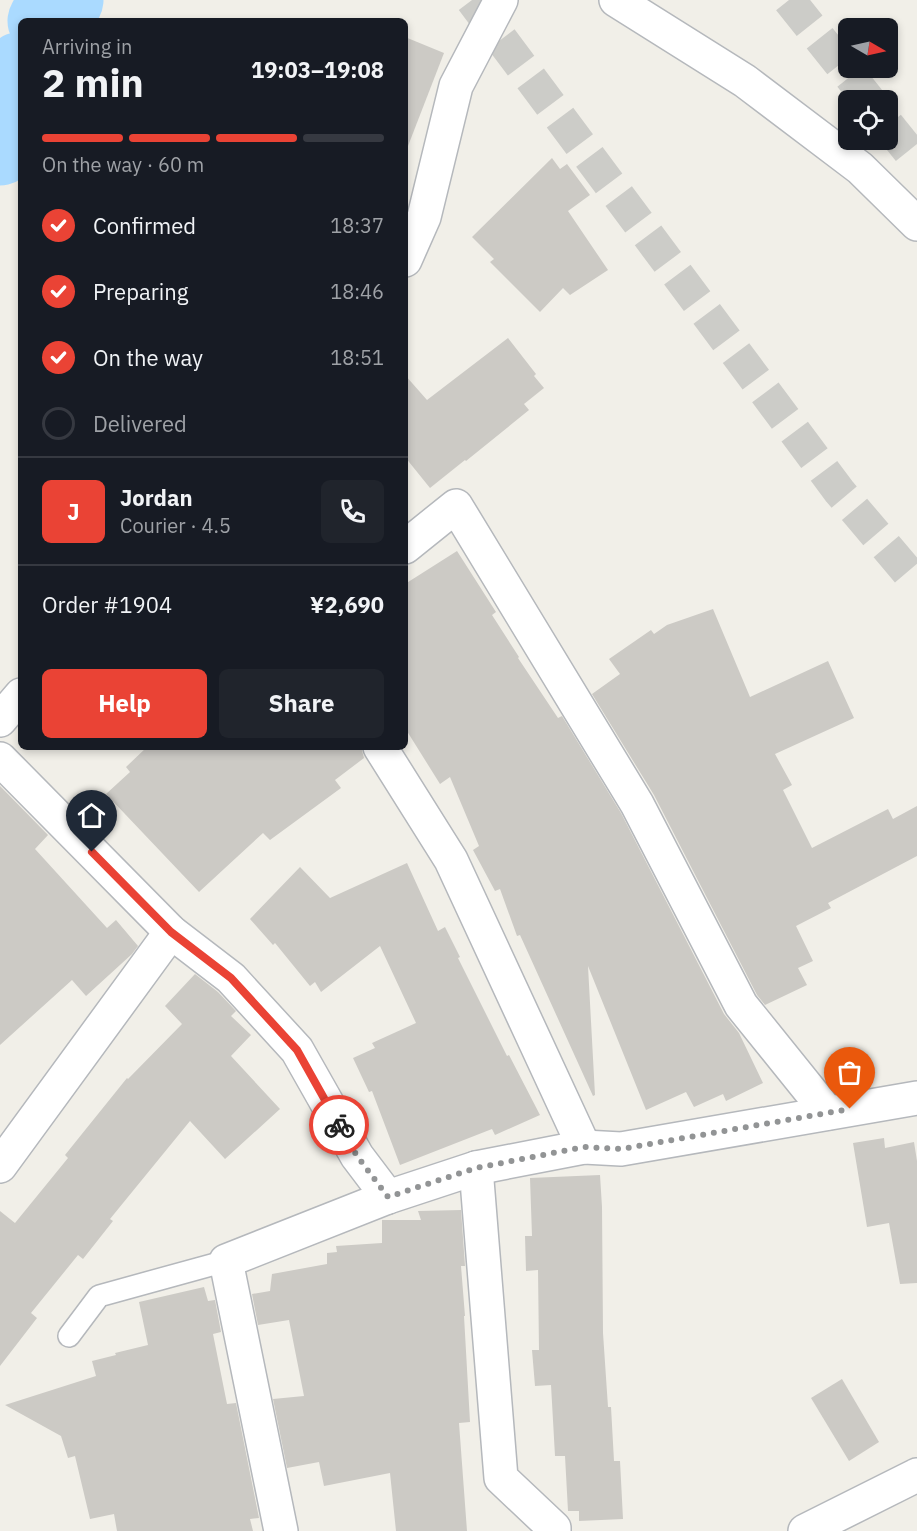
<!DOCTYPE html>
<html lang="en">
<head>
<meta charset="utf-8">
<style>
	body { margin:0; font-family:"IBM Plex Sans",sans-serif; background:#20242c; color:#f1f3f6; height:100vh; display:flex; flex-direction:column; font-size:22px; white-space:nowrap }
	* { box-sizing:border-box; margin:0 }
	p { font-size:20px; color:#9ea1a6 }
	.icon { flex:none; width:33px; height:33px; fill:none; stroke:currentColor; stroke-width:2; stroke-linecap:round; stroke-linejoin:round }
	.map { position:relative; flex:1; overflow:hidden }
	.panel { position:absolute; left:18px; top:18px; width:390px; height:732px; display:flex; flex-direction:column; background:#171b24; border-radius:9px; box-shadow:0 3px 9px #0003 }
	.panel>* { flex:none }
	.needle { width:39px; rotate:99deg }
	.tools { position:absolute; left:838px; top:18px; display:grid; gap:12px }
	.tools a { display:grid; place-items:center; width:60px; height:60px; border-radius:9px; background:#171b24; box-shadow:0 3px 9px #0003; font-size:30px }
	.pin { position:absolute; display:grid; place-items:center; width:51px; height:51px; color:#fff; margin:-62px -26px; border-radius:50% 50% 50% 0; rotate:-45deg; box-shadow:0 0 6px #0007 }
	.pin .icon { rotate:45deg }
	.courier { position:absolute; display:grid; place-items:center; width:60px; height:60px; margin:-30px; border:4px solid #ea4335; border-radius:50%; background:#fff; color:#222; box-shadow:0 2px 8px #0007 }
	.overview em { font-style:normal; font-weight:700 }
	.overview div { display:flex; flex-direction:column-reverse }
	.overview { display:flex; align-items:center; justify-content:space-between; height:102px; padding:0 24px }
	h1 { font-size:39px; font-weight:700; line-height:45px }
	.bar { display:grid; grid-template-columns:repeat(4,1fr); gap:9px 6px; align-content:center; height:72px; padding:0 24px }
	.bar i { height:8px; border-radius:4px; background:#363941 }
	.bar .active { background:#ea4335 }
	.bar p { grid-column:span 4 }
	.line { display:flex; align-items:center; gap:15px; padding:0 24px; border-top:2px solid #363941 }
	.line div { flex:1 }
	.round { display:grid; place-items:center; flex:none; width:63px; height:63px; border-radius:9px; background:#20242c }
	ol { padding:0 24px; list-style:none }
	li { display:flex; align-items:center; gap:18px; height:66px }
	li p { margin-inline-start:auto }
	li .icon { padding:6px; border-radius:50%; background:#ea4335; color:#fff; stroke-width:4 }
	li:last-child { color:#9ea1a6 }
	li i { width:33px; height:33px; border:3px solid #363941; border-radius:50% }
	.cta { display:flex; gap:12px; margin-top:auto; padding:12px 24px }
	.cta a { flex:1; height:69px; border-radius:9px; background:#ea4335; color:#fff; font-size:24px; font-weight:700; line-height:69px; text-align:center }
	.cta a+a { background:#20242c; color:#f1f3f6 }
	.map>svg:first-child { display:block }
	.lines { fill:none; stroke-linecap:round; stroke-linejoin:round }
	.river { stroke:#aadaff; stroke-width:75 }
	.building { fill:#cccac5 }
	.motorway-tunnel { stroke:#ccccc8; stroke-width:33; stroke-dasharray:33 16; stroke-linecap:butt }
	.service-casing { stroke:#b5b8bc; stroke-width:24 }
	.minor-casing { stroke:#b5b8bc; stroke-width:36 }
	.tertiary-casing { stroke:#b5b8bc; stroke-width:36 }
	.service { stroke:#fff; stroke-width:21 }
	.minor { stroke:#fff; stroke-width:33 }
	.tertiary { stroke:#fff; stroke-width:33 }
	.done { stroke:#929495; stroke-width:6; stroke-dasharray:0 10.8 }
	.route { stroke:#ea4335; stroke-width:8 }
</style>
</head>
<body>
<div class="map">
<svg width="917" height="1531" viewBox="0 0 917 1531">
	<rect width="100%" height="100%" fill="#f1efe8"/>
	<g class="lines">
		<g class="river">
			<path d="M 45,21 L 49,14 L 66,0"/>
			<path d="M 0,148 L 8,101 L 21,69"/>
		</g>
	</g>
	<g class="building">
		<path d="M 405,37 L 444,53 L 408,146 L 405,146 Z"/>
		<path d="M 552,158 L 560,169 L 567,164 L 590,195 L 568,211 L 608,270 L 570,295 L 563,288 L 540,312 L 490,262 L 494,259 L 472,237 Z"/>
		<path d="M 508,338 L 536,374 L 534,376 L 544,388 L 524,404 L 529,410 L 466,461 L 465,460 L 430,488 L 405,457 L 405,375 L 427,400 Z"/>
		<path d="M 457,551 L 496,612 L 492,615 L 519,657 L 518,658 L 558,718 L 562,716 L 621,813 L 724,1014 L 739,1033 L 763,1083 L 726,1101 L 723,1094 L 694,1107 L 686,1092 L 646,1110 L 588,966 L 595,1095 L 593,1096 L 520,935 L 517,936 L 500,889 L 495,891 L 473,850 L 479,846 L 450,777 L 440,784 L 405,728 L 405,584 Z"/>
		<path d="M 713,609 L 750,697 L 828,661 L 854,718 L 775,754 L 792,785 L 783,790 L 812,848 L 888,809 L 893,819 L 917,806 L 917,856 L 828,903 L 831,908 L 796,926 L 813,961 L 798,968 L 807,985 L 765,1005 L 757,995 L 654,795 L 592,694 L 620,674 L 609,659 L 651,630 L 654,634 L 667,625 Z"/>
		<path d="M 147,747 L 361,747 L 364,758 L 335,780 L 341,788 L 270,840 L 263,833 L 199,892 L 106,794 L 130,772 L 126,767 Z"/>
		<path d="M 0,786 L 48,835 L 35,849 L 107,928 L 116,920 L 138,946 L 132,954 L 86,996 L 72,980 L 0,1045 Z"/>
		<path d="M 407,863 L 438,931 L 445,927 L 460,957 L 458,958 L 507,1056 L 509,1055 L 540,1115 L 495,1135 L 492,1129 L 400,1165 L 372,1091 L 369,1092 L 353,1058 L 375,1048 L 372,1043 L 416,1023 L 380,946 L 321,992 L 315,982 L 310,986 L 275,943 L 273,945 L 250,919 L 300,867 L 330,898 Z"/>
		<path d="M 195,974 L 218,992 L 236,1011 L 231,1016 L 251,1035 L 231,1056 L 280,1109 L 225,1159 L 190,1121 L 110,1219 L 113,1221 L 83,1259 L 78,1255 L 31,1313 L 37,1318 L 0,1366 L 0,1211 L 15,1223 L 68,1158 L 65,1155 L 127,1078 L 128,1079 L 182,1024 L 165,1006 Z"/>
		<path d="M 884,1138 L 885,1148 L 914,1142 L 917,1161 L 917,1283 L 900,1284 L 889,1223 L 867,1227 L 853,1143 Z"/>
		<path d="M 600,1175 L 602,1207 L 603,1333 L 608,1407 L 611,1407 L 614,1461 L 620,1461 L 623,1519 L 579,1521 L 579,1511 L 568,1511 L 565,1456 L 555,1456 L 551,1385 L 535,1386 L 532,1350 L 539,1350 L 538,1270 L 526,1271 L 525,1236 L 532,1236 L 530,1178 Z"/>
		<path d="M 461,1210 L 465,1266 L 461,1266 L 465,1316 L 464,1316 L 470,1422 L 459,1423 L 467,1531 L 396,1531 L 390,1473 L 324,1486 L 319,1462 L 287,1468 L 273,1399 L 304,1396 L 289,1320 L 258,1325 L 252,1294 L 270,1291 L 272,1274 L 327,1264 L 327,1253 L 337,1252 L 336,1246 L 382,1243 L 382,1220 L 421,1220 L 418,1211 Z"/>
		<path d="M 204,1287 L 208,1301 L 215,1300 L 221,1332 L 213,1334 L 227,1404 L 236,1403 L 259,1518 L 250,1519 L 253,1531 L 117,1531 L 114,1514 L 90,1519 L 75,1456 L 68,1458 L 61,1436 L 5,1405 L 96,1376 L 92,1361 L 116,1355 L 115,1353 L 148,1345 L 139,1302 Z"/>
		<path d="M 842,1379 L 879,1442 L 849,1461 L 811,1398 Z"/>
	</g>
	<g class="lines">
		<g class="motorway-tunnel">
			<path d="M 472,0 L 839,491 L 917,583"/>
			<path d="M 789,0 L 869,100"/>
			<path d="M 888,125 L 917,161"/>
		</g>
		<defs>
			<path id="service" d="M 69,1336 L 99,1296 L 226,1261"/>
			<g id="minor">
				<path d="M 405,260 L 424,217 L 456,86 L 501,0"/>
				<path d="M 405,547 L 456,506 L 637,804 L 741,1005 L 828,1113"/>
				<path d="M 0,720 L 21,695"/>
				<path d="M 380,747 L 451,860 L 584,1147"/>
				<path d="M 0,759 L 171,932 L 231,978 L 297,1050 L 357,1156 L 388,1197"/>
				<path d="M 0,1166 L 171,932"/>
				<path d="M 476,1168 L 501,1478 L 554,1528 L 554,1531"/>
				<path d="M 281,1531 L 226,1261 L 388,1197 L 476,1168 L 584,1147 L 621,1149 L 917,1098"/>
				<path d="M 805,1531 L 917,1475"/>
			</g>
			<path id="tertiary" d="M 616,0 L 745,81 L 860,168 L 917,224"/>
		</defs>
		<use href="#service" class="service-casing"/>
		<use href="#minor" class="minor-casing"/>
		<use href="#tertiary" class="tertiary-casing"/>
		<use href="#service" class="service"/>
		<use href="#minor" class="minor"/>
		<use href="#tertiary" class="tertiary"/>
	</g>
	<g class="lines">
		<path class="done" d="M 339,1125 L 357,1156 L 388,1197 L 476,1168 L 584,1147 L 621,1149 L 850,1109"/>
		<path class="route" d="M 92,852 L 171,932 L 231,978 L 297,1050 L 339,1125"/>
	</g>
</svg>
<div class="tools">
<a><svg class="needle" viewBox="-14 -14 28 28"><path d="M0-13l5 13h-10z" fill="#e53935"/><path d="M0 13l5-13h-10z" fill="#9ea1a6"/></svg></a>
<a><svg class="icon" aria-label="locate" viewBox="0 0 24 24"><circle cx="12" cy="12" r="6"/><path d="M12 2v4M12 18v4M2 12h4M18 12h4"/></svg></a>
</div>
<div class="pin" style="left:850px;top:1109px;background:#ea580c"><svg class="icon" aria-label="bag" viewBox="0 0 24 24"><path d="M5 8h14l-1 12H6zM9 8a3 3 0 0 1 6 0"/></svg></div>
<div class="pin" style="left:92px;top:852px;background:#1f2937"><svg class="icon" aria-label="home" viewBox="0 0 24 24"><path d="M3 11l9-7 9 7M6 9v11h12V9"/></svg></div>
<div class="courier" style="left:339px;top:1125px"><svg class="icon" aria-label="bike" viewBox="0 0 24 24"><circle cx="6" cy="16" r="4"/><circle cx="18" cy="16" r="4"/><path d="M6 16l4-8h5l3 8M10 8l3 8H6M13 5h3"/></svg></div>
<section class="panel">
<div class="overview"><div><h1>2 min</h1><p>Arriving in</p></div><em>19:03–19:08</em></div>
<div class="bar"><i class="active"></i><i class="active"></i><i class="active"></i><i></i><p>On the way · 60 m</p></div>
<ol>
<li><svg class="icon" aria-label="check" viewBox="0 0 24 24"><path d="M5 12l5 5 9-10"/></svg>Confirmed<p>18:37</p></li>
<li><svg class="icon" aria-label="check" viewBox="0 0 24 24"><path d="M5 12l5 5 9-10"/></svg>Preparing<p>18:46</p></li>
<li><svg class="icon" aria-label="check" viewBox="0 0 24 24"><path d="M5 12l5 5 9-10"/></svg>On the way<p>18:51</p></li>
<li><i></i>Delivered</li>
</ol>
<div class="line" style="height:108px"><b class="round" style="background:#ea4335;color:#fff">J</b><div><b>Jordan</b><p>Courier · 4.5</p></div><a class="round"><svg class="icon" aria-label="phone" viewBox="0 0 24 24"><path d="M5 4h4l2 5-3 2q2 4 5 5l2-3 5 2v4C11 20 4 13 5 4z"/></svg></a></div>
<div class="line" style="height:78px"><div>Order #1904</div><b>¥2,690</b></div>
<div class="cta"><a>Help</a><a>Share</a></div>
</section>
</div>
</body>
</html>
